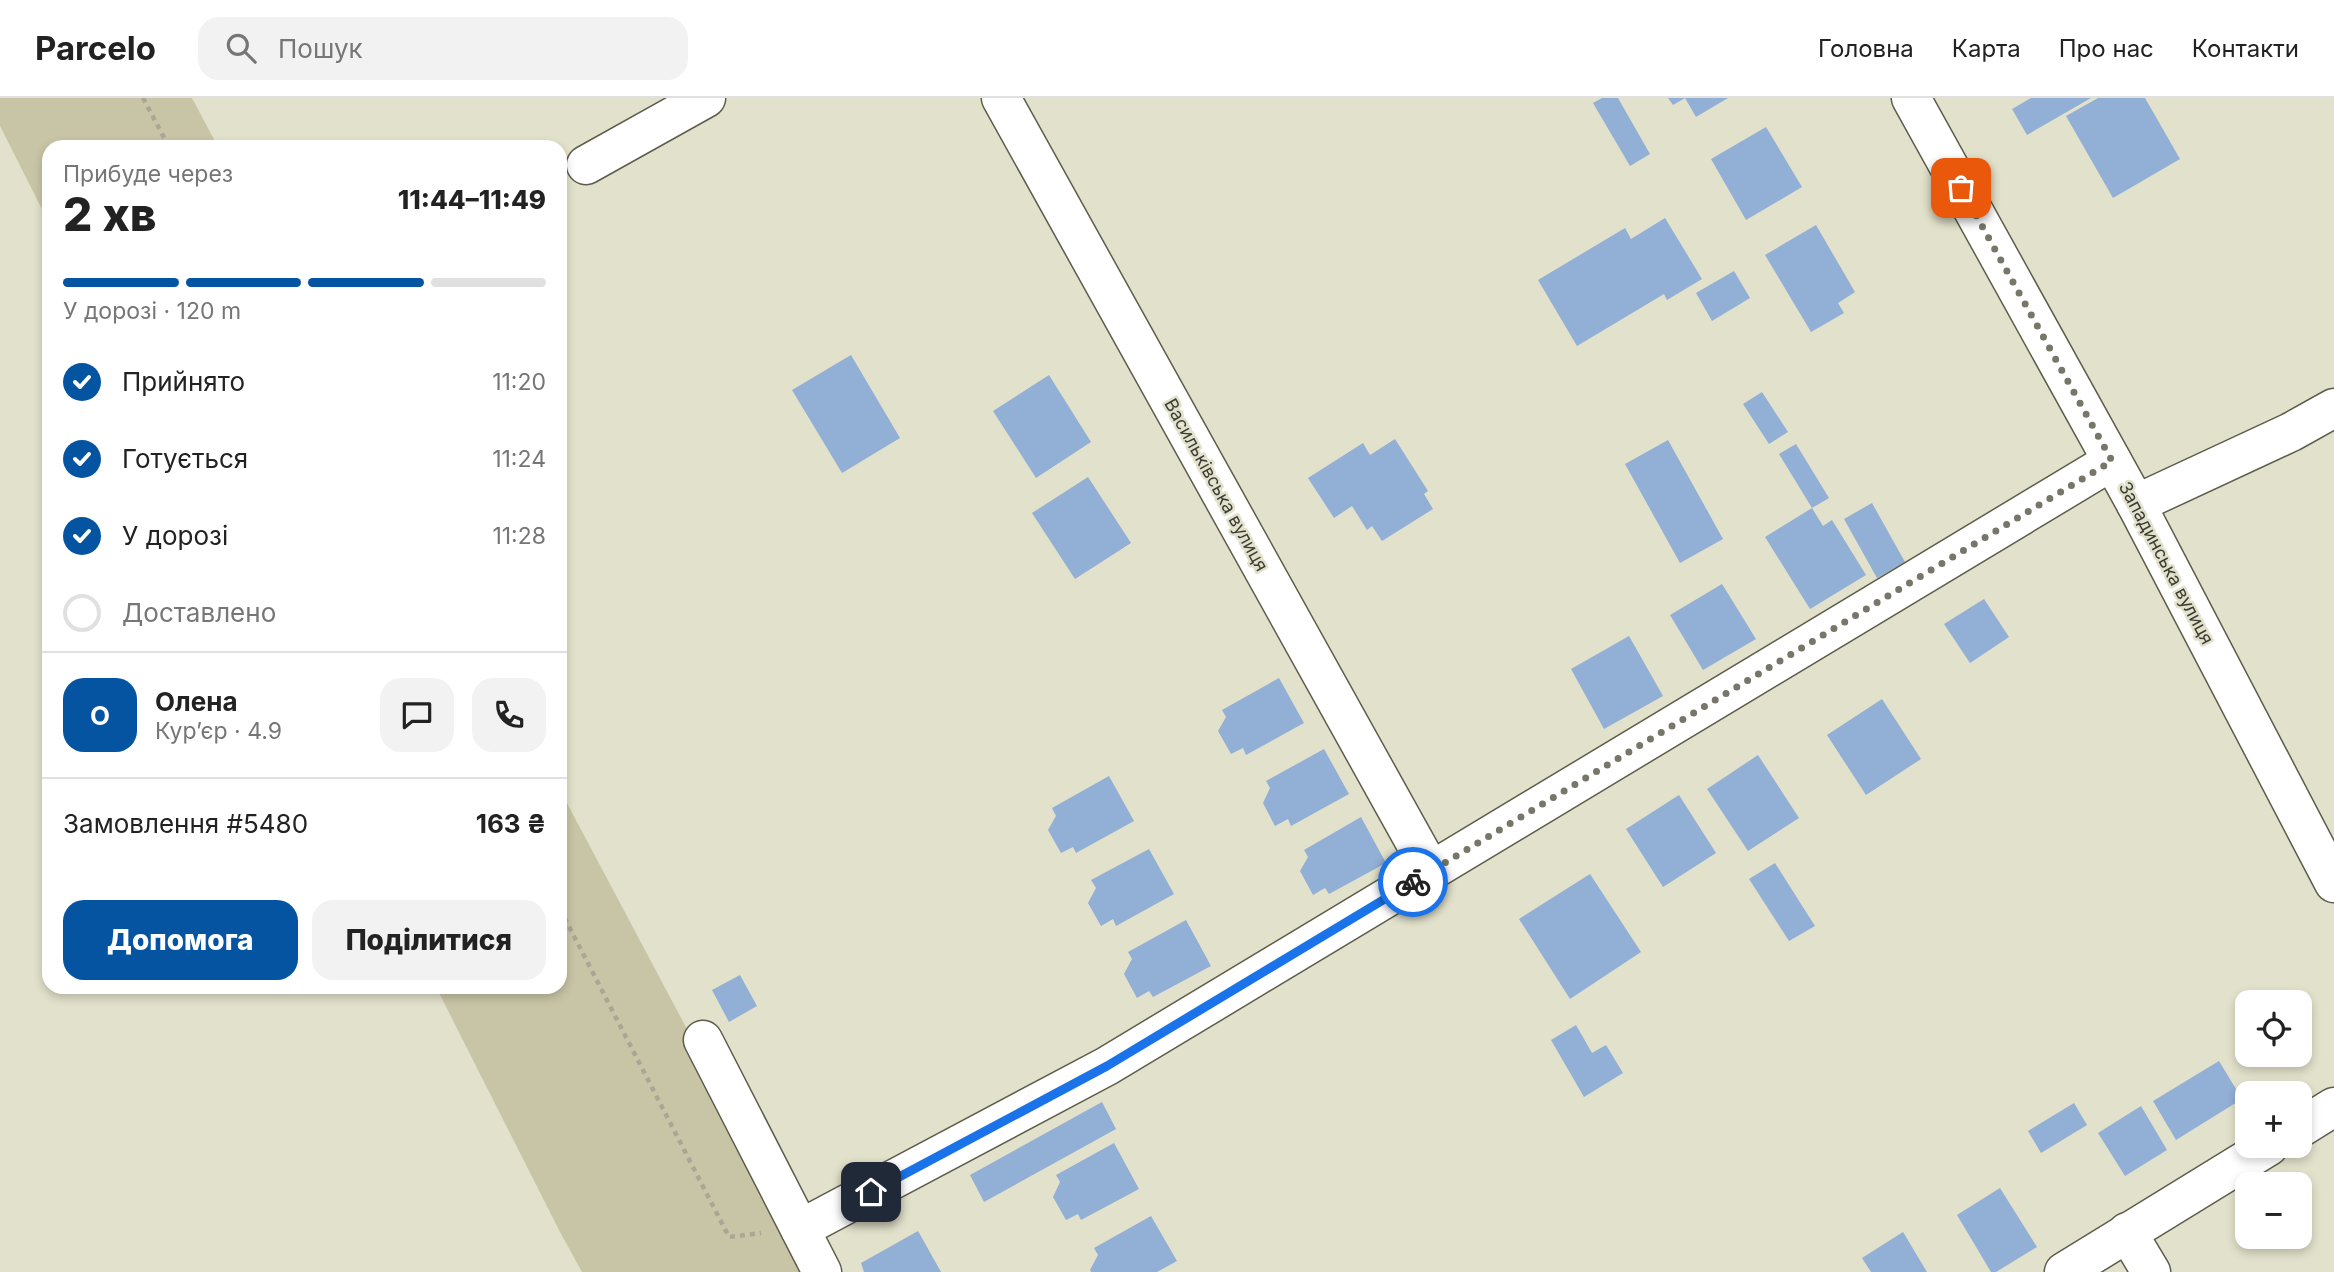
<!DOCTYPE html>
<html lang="uk">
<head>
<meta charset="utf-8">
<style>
	body { margin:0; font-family:Inter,sans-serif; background:#f2f2f2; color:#222; height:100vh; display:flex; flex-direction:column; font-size:26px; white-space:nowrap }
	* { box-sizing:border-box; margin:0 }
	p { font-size:23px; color:#767676 }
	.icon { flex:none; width:38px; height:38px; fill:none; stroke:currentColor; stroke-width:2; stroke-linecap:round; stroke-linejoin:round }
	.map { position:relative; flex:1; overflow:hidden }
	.sheet { position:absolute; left:42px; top:42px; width:525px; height:854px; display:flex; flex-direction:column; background:#fff; border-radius:21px; box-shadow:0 4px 10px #0003 }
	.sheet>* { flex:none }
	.fabs { position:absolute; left:2235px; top:892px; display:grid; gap:14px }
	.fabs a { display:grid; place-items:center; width:77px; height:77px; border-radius:14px; background:#fff; box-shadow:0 4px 10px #0003; font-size:35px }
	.pin { position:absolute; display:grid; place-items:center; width:60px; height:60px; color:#fff; margin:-30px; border-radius:14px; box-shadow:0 4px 10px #0006 }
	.courier { position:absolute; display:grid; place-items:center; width:70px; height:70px; margin:-35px; border:5px solid #1a73e8; border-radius:50%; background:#fff; color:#222; box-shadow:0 2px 9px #0007 }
	.headline em { font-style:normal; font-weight:800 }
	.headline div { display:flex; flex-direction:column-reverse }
	.headline { display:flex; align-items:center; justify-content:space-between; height:119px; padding:0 21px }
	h1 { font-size:46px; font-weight:800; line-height:52px }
	.bar { display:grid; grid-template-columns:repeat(4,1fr); gap:10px 7px; align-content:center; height:84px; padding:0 21px }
	.bar i { height:9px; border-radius:5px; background:#e0e0e0 }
	.bar .active { background:#0554a2 }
	.bar p { grid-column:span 4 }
	.line { display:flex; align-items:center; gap:18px; padding:0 21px; border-top:2px solid #e0e0e0 }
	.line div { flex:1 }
	.round { display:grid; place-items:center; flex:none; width:74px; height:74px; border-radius:21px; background:#f2f2f2 }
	ol { padding:0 21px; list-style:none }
	li { display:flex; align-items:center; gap:21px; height:77px }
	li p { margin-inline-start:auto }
	li .icon { padding:7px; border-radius:50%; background:#0554a2; color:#fff; stroke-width:4 }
	li:last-child { color:#767676 }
	li i { width:38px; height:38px; border:4px solid #e0e0e0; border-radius:50% }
	.button { display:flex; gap:14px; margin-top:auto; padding:14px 21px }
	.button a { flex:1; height:80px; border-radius:21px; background:#0554a2; color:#fff; font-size:28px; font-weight:800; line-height:80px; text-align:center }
	.button a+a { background:#f2f2f2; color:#222 }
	header { display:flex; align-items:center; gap:42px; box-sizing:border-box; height:98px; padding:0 35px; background:#fff; border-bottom:2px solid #e0e0e0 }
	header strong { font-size:33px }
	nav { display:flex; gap:38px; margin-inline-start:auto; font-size:24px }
	.search { width:490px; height:63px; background:#f2f2f2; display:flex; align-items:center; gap:18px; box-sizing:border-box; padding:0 24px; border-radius:21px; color:#767676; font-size:26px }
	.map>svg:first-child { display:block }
	.green { fill:#c8c5a6 }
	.building { fill:#92afd5 }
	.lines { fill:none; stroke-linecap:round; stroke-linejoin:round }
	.minor-casing { stroke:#5e5c4a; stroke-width:41 }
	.path { stroke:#a8a796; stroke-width:4.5; stroke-dasharray:5 5; stroke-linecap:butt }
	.minor { stroke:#fff; stroke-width:38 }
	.done { stroke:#777669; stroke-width:7; stroke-dasharray:0 12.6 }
	.route { stroke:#1a73e8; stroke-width:9 }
	.labels { text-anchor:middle; stroke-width:5; stroke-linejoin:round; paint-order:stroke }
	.street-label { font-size:18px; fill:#3d3c34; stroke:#e2e1cb }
</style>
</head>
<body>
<header>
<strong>Parcelo</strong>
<div class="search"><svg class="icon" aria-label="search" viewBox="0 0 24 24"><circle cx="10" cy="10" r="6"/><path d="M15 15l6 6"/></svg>Пошук</div>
<nav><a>Головна</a><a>Карта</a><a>Про нас</a><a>Контакти</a></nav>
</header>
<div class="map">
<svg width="2334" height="1174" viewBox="0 0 2334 1174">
	<rect width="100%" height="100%" fill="#e2e1cb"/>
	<g class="green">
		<path d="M 0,0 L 192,0 L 218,49 L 49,49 L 49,125 L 0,28 Z"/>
		<path d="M 560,692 L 816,1174 L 582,1174 L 560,1134 L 436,889 L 560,889 Z"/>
	</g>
	<g class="building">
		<path d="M 1602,0 L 1618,0 L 1650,56 L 1630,68 L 1593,5 Z"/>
		<path d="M 1668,0 L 1728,0 L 1696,19 L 1685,0 L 1673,7 Z"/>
		<path d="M 2031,0 L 2091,0 L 2027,37 L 2012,11 Z"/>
		<path d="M 2098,0 L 2145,0 L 2180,61 L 2113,100 L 2066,18 Z"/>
		<path d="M 1766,29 L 1802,89 L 1746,122 L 1711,61 Z"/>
		<path d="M 1665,120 L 1702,181 L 1667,202 L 1664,196 L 1577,248 L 1538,182 L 1625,130 L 1631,141 Z"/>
		<path d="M 1816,127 L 1855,194 L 1838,205 L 1844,215 L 1811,234 L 1765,157 Z"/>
		<path d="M 1734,173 L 1750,200 L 1712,223 L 1696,195 Z"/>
		<path d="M 851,257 L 900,340 L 842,375 L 792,292 Z"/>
		<path d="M 1049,277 L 1091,344 L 1036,380 L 993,313 Z"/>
		<path d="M 1762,294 L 1788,334 L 1769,346 L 1743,306 Z"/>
		<path d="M 1395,341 L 1428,393 L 1424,396 L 1433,411 L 1382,443 L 1372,428 L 1367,432 L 1352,408 L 1334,420 L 1308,380 L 1363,345 L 1370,357 Z"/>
		<path d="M 1668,342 L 1723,441 L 1680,465 L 1625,366 Z"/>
		<path d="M 1796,346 L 1829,400 L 1812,410 L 1779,356 Z"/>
		<path d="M 1088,379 L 1131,445 L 1075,481 L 1032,415 Z"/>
		<path d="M 1872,405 L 1905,464 L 1877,480 L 1844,421 Z"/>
		<path d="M 1812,410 L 1823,428 L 1832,422 L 1866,477 L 1810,511 L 1765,439 Z"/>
		<path d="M 1722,486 L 1756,541 L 1703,572 L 1670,517 Z"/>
		<path d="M 1984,501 L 2009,539 L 1970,565 L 1944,526 Z"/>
		<path d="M 1629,538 L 1663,598 L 1604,631 L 1571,571 Z"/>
		<path d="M 1279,580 L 1304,625 L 1246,657 L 1243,650 L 1231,656 L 1218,633 L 1226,619 L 1222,612 Z"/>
		<path d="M 1882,601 L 1921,661 L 1866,697 L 1827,637 Z"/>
		<path d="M 1324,651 L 1349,696 L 1291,728 L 1288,721 L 1275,728 L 1263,705 L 1270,690 L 1266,683 Z"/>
		<path d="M 1758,657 L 1799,720 L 1748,753 L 1707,691 Z"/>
		<path d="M 1109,678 L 1134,723 L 1076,755 L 1073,749 L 1061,755 L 1048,732 L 1056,718 L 1052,710 Z"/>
		<path d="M 1679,697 L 1716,755 L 1663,789 L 1626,731 Z"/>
		<path d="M 1361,719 L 1386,765 L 1329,796 L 1325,790 L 1313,797 L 1300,773 L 1308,759 L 1304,752 Z"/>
		<path d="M 1149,751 L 1174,796 L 1116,828 L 1113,821 L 1101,828 L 1088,805 L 1096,790 L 1091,782 Z"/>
		<path d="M 1775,765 L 1815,828 L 1789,843 L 1749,781 Z"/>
		<path d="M 1590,776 L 1641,854 L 1570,901 L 1519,821 Z"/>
		<path d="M 1186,822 L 1211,868 L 1153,899 L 1149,893 L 1137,900 L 1124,876 L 1132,861 L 1128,854 Z"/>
		<path d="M 740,877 L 757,908 L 729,924 L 712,892 Z"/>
		<path d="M 2273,896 L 2279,905 L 2260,905 Z"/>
		<path d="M 1576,927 L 1592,955 L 1606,947 L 1623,975 L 1584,999 L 1551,942 Z"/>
		<path d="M 2219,963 L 2242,1001 L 2176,1042 L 2153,1003 Z"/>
		<path d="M 1102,1004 L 1116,1031 L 984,1104 L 970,1077 Z"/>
		<path d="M 2074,1005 L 2087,1027 L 2041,1055 L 2028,1033 Z"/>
		<path d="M 2141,1008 L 2167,1052 L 2125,1078 L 2098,1035 Z"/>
		<path d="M 1114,1045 L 1139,1091 L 1081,1122 L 1078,1116 L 1066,1122 L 1053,1099 L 1060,1084 L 1056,1077 Z"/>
		<path d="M 2000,1090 L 2037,1149 L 1996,1174 L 1991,1174 L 1957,1117 Z"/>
		<path d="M 1151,1118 L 1177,1163 L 1157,1174 L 1091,1174 L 1090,1172 L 1098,1157 L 1094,1150 Z"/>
		<path d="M 918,1133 L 941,1174 L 864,1174 L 861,1165 Z"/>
		<path d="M 1903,1134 L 1927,1174 L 1871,1174 L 1862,1160 Z"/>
	</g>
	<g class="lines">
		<defs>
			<g id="minor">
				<path d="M 1001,0 L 1431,773"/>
				<path d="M 1911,0 L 2136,406 L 2334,785"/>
				<path d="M 586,67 L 706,0"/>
				<path d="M 2136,406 L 2291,334 L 2334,310"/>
				<path d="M 703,942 L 822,1174"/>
				<path d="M 2300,1030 L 2334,1009"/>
				<path d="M 800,1131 L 1107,968 L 2112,363"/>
				<path d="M 2127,1134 L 2151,1174"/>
				<path d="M 2064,1174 L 2269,1048"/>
			</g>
		</defs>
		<use href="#minor" class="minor-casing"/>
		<g class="path">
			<path d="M 143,0 L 169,49"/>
			<path d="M 560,811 L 729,1139 L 761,1135"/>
		</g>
		<use href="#minor" class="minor"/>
	</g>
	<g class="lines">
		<path class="done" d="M 1413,784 L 2112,363 L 1961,90"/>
		<path class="route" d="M 871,1094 L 1107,968 L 1413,784"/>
	</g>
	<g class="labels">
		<g class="street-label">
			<text transform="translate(1216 387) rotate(61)" y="6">Васильківська вулиця</text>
			<text transform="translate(2166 465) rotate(62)" y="6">Западинська вулиця</text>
		</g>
	</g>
</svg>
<div class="fabs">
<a><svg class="icon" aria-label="locate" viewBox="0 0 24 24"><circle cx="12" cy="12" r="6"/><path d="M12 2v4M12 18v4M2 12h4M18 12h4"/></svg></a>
<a>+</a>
<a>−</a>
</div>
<div class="pin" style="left:1961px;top:90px;background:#ea580c"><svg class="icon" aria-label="bag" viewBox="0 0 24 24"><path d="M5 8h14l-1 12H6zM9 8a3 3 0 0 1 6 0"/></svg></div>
<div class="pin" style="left:871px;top:1094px;background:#1f2937"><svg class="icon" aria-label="home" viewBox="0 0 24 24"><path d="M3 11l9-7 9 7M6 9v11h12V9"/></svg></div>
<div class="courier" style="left:1413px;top:784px"><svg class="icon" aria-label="bike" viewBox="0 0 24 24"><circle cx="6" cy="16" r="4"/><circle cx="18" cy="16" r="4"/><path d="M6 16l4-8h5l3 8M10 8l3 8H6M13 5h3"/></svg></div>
<section class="sheet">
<div class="headline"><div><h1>2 хв</h1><p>Прибуде через</p></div><em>11:44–11:49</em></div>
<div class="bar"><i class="active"></i><i class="active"></i><i class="active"></i><i></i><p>У дорозі · 120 m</p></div>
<ol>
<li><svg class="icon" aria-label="check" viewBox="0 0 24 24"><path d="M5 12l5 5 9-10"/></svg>Прийнято<p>11:20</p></li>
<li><svg class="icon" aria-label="check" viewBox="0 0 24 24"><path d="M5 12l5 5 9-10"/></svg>Готується<p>11:24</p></li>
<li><svg class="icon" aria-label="check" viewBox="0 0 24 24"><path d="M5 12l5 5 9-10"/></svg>У дорозі<p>11:28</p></li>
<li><i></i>Доставлено</li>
</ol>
<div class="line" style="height:126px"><b class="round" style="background:#0554a2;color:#fff">О</b><div><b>Олена</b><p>Кур’єр · 4.9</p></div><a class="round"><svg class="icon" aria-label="chat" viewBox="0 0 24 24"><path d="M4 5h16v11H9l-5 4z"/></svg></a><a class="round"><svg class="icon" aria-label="phone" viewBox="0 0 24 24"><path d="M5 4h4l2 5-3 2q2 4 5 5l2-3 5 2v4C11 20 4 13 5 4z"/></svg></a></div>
<div class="line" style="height:91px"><div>Замовлення #5480</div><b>163 ₴</b></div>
<div class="button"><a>Допомога</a><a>Поділитися</a></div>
</section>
</div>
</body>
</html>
